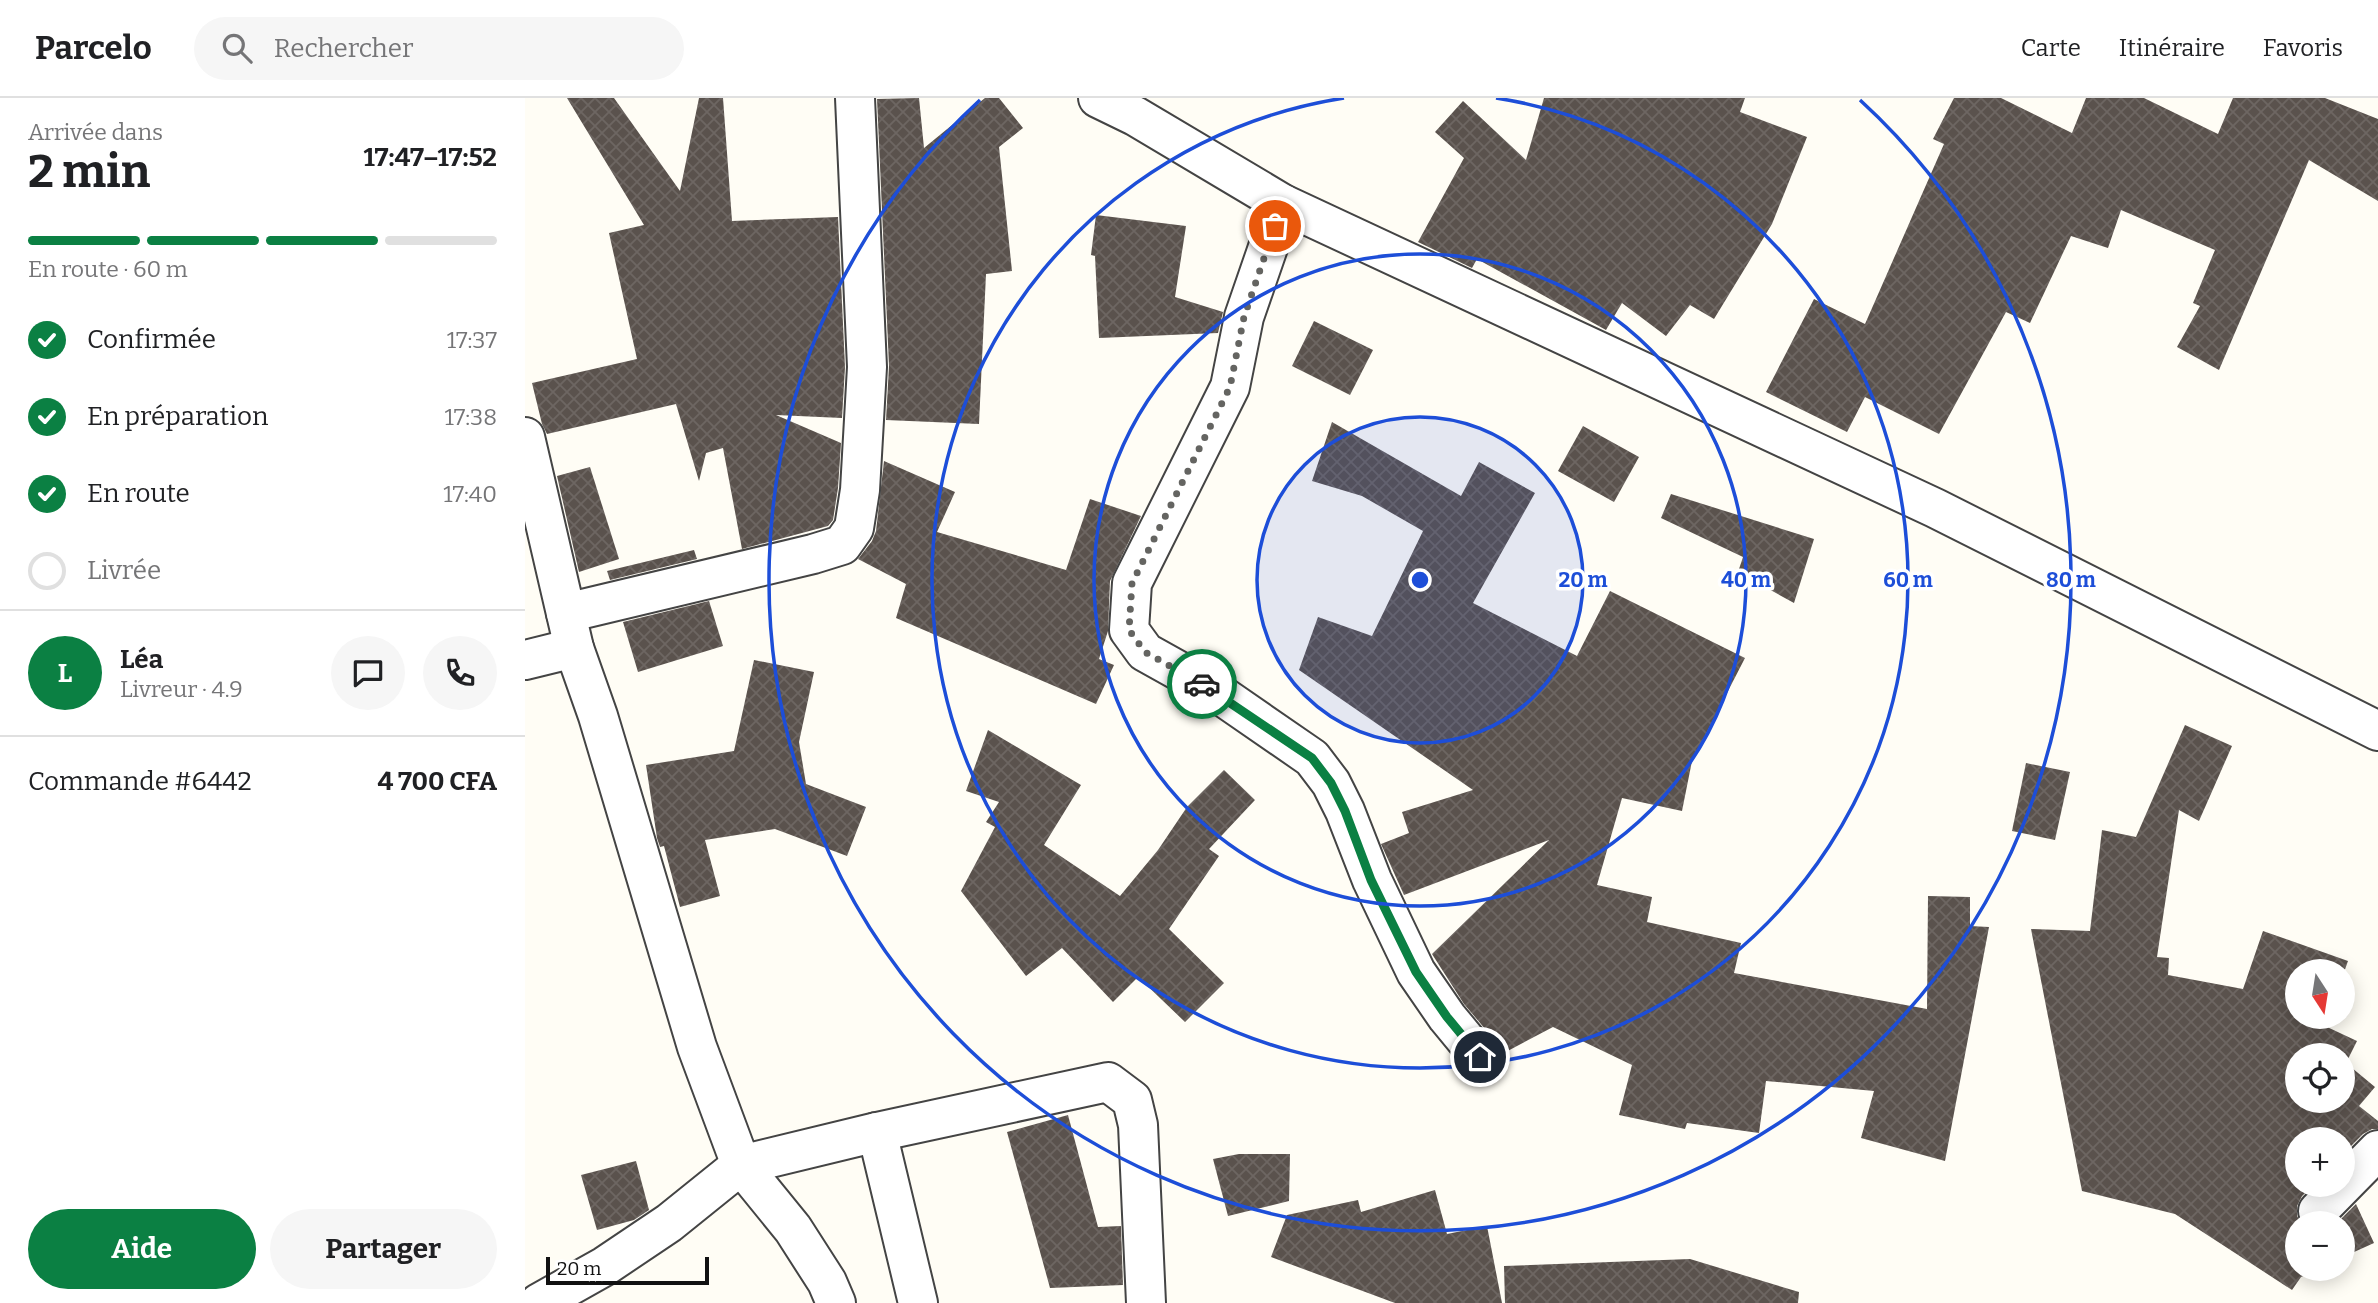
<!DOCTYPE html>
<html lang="fr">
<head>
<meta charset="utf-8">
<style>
	body { margin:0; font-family:Bitter,serif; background:#f6f6f6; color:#202124; height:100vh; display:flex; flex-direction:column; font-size:26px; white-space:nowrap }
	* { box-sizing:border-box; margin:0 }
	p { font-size:23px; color:#757577 }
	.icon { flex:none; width:38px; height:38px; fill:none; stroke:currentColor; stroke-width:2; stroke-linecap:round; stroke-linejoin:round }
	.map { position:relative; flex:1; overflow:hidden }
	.sheet { display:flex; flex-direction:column; background:#fff; width:525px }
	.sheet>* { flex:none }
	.needle { width:46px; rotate:168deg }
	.buttons { position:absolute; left:1760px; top:861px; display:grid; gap:14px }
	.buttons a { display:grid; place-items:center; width:70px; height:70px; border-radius:50%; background:#fff; box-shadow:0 4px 18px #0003; font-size:35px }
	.scale { position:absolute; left:21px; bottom:18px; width:163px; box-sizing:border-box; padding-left:7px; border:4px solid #111; border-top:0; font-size:19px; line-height:24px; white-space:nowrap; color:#111; -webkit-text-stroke:5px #fff; paint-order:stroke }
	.pin { position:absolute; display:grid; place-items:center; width:60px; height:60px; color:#fff; margin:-30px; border:4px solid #fff; border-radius:50%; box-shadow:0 2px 7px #0007 }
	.courier { position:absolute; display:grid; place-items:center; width:70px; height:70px; margin:-35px; border:5px solid #0b8043; border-radius:50%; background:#fff; color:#222; box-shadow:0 2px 9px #0007 }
	.headline em { font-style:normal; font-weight:700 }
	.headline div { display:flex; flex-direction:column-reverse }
	.headline { display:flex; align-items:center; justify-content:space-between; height:119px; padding:0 28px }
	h1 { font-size:46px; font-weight:700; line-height:52px }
	.bar { display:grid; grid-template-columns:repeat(4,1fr); gap:10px 7px; align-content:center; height:84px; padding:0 28px }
	.bar i { height:9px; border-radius:5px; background:#e0e0e0 }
	.bar .current { background:#0b8043 }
	.bar p { grid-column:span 4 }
	.line { display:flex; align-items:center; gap:18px; padding:0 28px; border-top:2px solid #e0e0e0 }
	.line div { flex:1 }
	.round { display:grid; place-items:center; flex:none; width:74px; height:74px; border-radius:37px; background:#f6f6f6 }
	ol { padding:0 28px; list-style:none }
	li { display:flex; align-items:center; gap:21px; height:77px }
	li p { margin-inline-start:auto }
	li .icon { padding:7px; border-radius:50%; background:#0b8043; color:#fff; stroke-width:4 }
	li:last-child { color:#757577 }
	li i { width:38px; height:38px; border:4px solid #e0e0e0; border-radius:50% }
	.cta { display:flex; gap:14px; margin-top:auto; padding:14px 28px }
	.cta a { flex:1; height:80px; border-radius:42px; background:#0b8043; color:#fff; font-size:28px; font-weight:700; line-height:80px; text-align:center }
	.cta a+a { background:#f6f6f6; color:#202124 }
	header { display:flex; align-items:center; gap:42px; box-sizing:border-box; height:98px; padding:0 35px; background:#fff; border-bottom:2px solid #e0e0e0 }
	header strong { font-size:33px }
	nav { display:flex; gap:38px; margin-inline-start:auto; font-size:24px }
	.search { width:490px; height:63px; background:#f6f6f6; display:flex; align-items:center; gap:18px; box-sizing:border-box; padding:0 24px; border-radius:38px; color:#757577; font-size:26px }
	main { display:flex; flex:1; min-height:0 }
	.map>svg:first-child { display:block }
	.building { fill:url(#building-cross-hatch); fill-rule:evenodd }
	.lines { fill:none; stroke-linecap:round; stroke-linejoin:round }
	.minor-casing { stroke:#444; stroke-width:42 }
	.minor { stroke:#fff; stroke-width:38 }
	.done { stroke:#646461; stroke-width:7; stroke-dasharray:0 12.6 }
	.route { stroke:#0b8043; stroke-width:9 }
	.ring { fill:none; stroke:#1d4ed8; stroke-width:3.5 }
	.centre { fill:#1d4ed8; stroke:#fff; stroke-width:3.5 }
	.ring-label { font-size:21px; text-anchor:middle; font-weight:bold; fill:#1d4ed8; stroke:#fff; stroke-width:7; stroke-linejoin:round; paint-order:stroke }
</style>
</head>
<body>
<header>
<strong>Parcelo</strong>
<div class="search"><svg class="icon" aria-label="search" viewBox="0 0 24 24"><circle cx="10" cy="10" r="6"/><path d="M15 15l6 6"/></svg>Rechercher</div>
<nav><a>Carte</a><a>Itinéraire</a><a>Favoris</a></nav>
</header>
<main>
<section class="sheet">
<div class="headline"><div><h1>2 min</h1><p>Arrivée dans</p></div><em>17:47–17:52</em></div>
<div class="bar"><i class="current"></i><i class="current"></i><i class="current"></i><i></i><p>En route · 60 m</p></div>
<ol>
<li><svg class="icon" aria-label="check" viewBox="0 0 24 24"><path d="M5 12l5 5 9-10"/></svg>Confirmée<p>17:37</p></li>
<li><svg class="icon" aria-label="check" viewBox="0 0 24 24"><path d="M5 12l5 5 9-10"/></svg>En préparation<p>17:38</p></li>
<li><svg class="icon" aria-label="check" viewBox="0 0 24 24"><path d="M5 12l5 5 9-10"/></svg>En route<p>17:40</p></li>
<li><i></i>Livrée</li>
</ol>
<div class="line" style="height:126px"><b class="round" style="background:#0b8043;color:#fff">L</b><div><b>Léa</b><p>Livreur · 4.9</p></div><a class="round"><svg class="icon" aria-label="chat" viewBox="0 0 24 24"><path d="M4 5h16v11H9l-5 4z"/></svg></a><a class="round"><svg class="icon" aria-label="phone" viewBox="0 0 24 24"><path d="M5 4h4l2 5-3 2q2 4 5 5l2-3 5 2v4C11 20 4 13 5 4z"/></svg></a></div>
<div class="line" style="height:91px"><div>Commande #6442</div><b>4 700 CFA</b></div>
<div class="cta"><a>Aide</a><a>Partager</a></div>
</section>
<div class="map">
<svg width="1853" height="1205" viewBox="0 0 1853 1205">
	<defs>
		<pattern id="building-cross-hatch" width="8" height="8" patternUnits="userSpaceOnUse" patternTransform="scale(1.75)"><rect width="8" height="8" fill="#5a524d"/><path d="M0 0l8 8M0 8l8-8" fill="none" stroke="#6d6662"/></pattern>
	</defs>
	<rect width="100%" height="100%" fill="#fffdf5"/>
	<g class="building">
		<path d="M 42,0 L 89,0 L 155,93 L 174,0 L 198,0 L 207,123 L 313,119 L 320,269 L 317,320 L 251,317 L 316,345 L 313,390 L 308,422 L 303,428 L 217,451 L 198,350 L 181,355 L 174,383 L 151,306 L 22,336 L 17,326 L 7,285 L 112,261 L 84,135 L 119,127 Z"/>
		<path d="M 394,0 L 399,50 L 460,0 L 474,0 L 498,30 L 474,49 L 487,173 L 461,176 L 454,326 L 361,322 L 364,268 L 352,1 Z"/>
		<path d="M 1019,0 L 1220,0 L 1215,14 L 1282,39 L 1247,126 L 1189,221 L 1165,207 L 1141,238 L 1097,205 L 1081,232 L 952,161 L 947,170 L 893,144 L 939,60 L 910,34 L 938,3 L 1001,62 Z"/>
		<path d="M 1429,0 L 1476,0 L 1547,35 L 1561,0 L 1619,0 L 1693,36 L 1708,0 L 1800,0 L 1853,21 L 1853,103 L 1784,62 L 1694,272 L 1652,249 L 1675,208 L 1668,205 L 1690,152 L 1596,112 L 1583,150 L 1546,138 L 1505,225 L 1481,214 L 1414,336 L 1340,299 L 1322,334 L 1241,294 L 1289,201 L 1340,226 L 1419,46 L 1408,41 Z"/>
		<path d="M 571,117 L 661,128 L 650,199 L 698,214 L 693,235 L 574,240 L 570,158 L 566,157 Z"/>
		<path d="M 789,223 L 848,252 L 825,297 L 767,268 Z"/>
		<path d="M 807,324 L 936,398 L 954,364 L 1010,395 L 948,505 L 1052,558 L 1085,493 L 1220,560 L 1167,663 L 1157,713 L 1097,700 L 1072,787 L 1127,799 L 1122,824 L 1216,845 L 1209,875 L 1402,911 L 1403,798 L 1445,799 L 1445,828 L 1464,829 L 1420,1063 L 1336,1040 L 1349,993 L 1241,983 L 1234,1035 L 1162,1025 L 1160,1031 L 1094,1017 L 1107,967 L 1028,929 L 977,956 L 972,945 L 939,906 L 907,856 L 1024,742 L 879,797 L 856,746 L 884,735 L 877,714 L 948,692 L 774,572 L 793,519 L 847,538 L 898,433 L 837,398 L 787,383 Z"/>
		<path d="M 1058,328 L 1114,359 L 1089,404 L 1033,373 Z"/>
		<path d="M 359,363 L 430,394 L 412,434 L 541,472 L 565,401 L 616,418 L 585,483 L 583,533 L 574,561 L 589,567 L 571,606 L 371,520 L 381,486 L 333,461 L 347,443 L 351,433 Z"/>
		<path d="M 65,369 L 94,461 L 54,474 L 32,378 Z"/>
		<path d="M 1146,396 L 1289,441 L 1269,505 L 1213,474 L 1218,459 L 1136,420 Z"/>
		<path d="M 169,452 L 172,461 L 85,482 L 82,473 Z"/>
		<path d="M 184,503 L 198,548 L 113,574 L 98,524 Z"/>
		<path d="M 229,562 L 289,574 L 274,644 L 281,686 L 341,709 L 322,758 L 250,731 L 180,742 L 195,798 L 155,809 L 139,748 L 135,749 L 132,740 L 121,667 L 209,653 Z"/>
		<path d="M 1660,627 L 1707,648 L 1674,723 L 1654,712 L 1632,859 L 1644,860 L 1643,877 L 1718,891 L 1738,833 L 1823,863 L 1818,877 L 1818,873 L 1773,873 L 1773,919 L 1803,919 L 1800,928 L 1832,943 L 1821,965 L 1850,989 L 1834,1008 L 1853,1023 L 1853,1031 L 1847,1031 L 1838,1036 L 1818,1056 L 1818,1041 L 1773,1041 L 1773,1087 L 1788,1087 L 1777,1098 L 1772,1108 L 1772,1118 L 1776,1125 L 1773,1125 L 1773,1171 L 1794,1171 L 1776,1179 L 1767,1192 L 1650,1116 L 1557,1093 L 1506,831 L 1565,833 L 1577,732 L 1611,739 ZM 1773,957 L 1818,957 L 1818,1003 L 1773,1003 Z"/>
		<path d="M 463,632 L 556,687 L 519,747 L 595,798 L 633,752 L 662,709 L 699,672 L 730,702 L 684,751 L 694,758 L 644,831 L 699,885 L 660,924 L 613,879 L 588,904 L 537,850 L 501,878 L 436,793 L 470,729 L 461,724 L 474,704 L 441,693 Z"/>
		<path d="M 1501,665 L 1545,674 L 1530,742 L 1487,733 Z"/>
		<path d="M 543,1017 L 573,1129 L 596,1128 L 598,1187 L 525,1190 L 482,1034 Z"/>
		<path d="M 714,1056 L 765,1056 L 764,1103 L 703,1118 L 688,1061 Z"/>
		<path d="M 111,1063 L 124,1112 L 109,1122 L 72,1132 L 56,1077 Z"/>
		<path d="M 910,1092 L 922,1136 L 962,1128 L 977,1205 L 870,1205 L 746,1159 L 762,1117 L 833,1102 L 836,1114 Z"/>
		<path d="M 1831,1106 L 1849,1145 L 1818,1159 L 1818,1125 L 1812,1125 Z"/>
		<path d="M 1165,1161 L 1274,1194 L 1273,1205 L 980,1205 L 979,1168 Z"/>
	</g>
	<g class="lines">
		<defs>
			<g id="minor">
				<path d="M 573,0 L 610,18 L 758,106 L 1410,410 L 1853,633"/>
				<path d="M 758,106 L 719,219 L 705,289 L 607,485 L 604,532 L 620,554 L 690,593 L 787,660 L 806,685 L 820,713 L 847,782 L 891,874 L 922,919 L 955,959"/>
				<path d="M 0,339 L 49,550 L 73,618 L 172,949 L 216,1067 L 268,1131 L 302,1184 L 311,1205"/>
				<path d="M 41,515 L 288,456 L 317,447 L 329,430 L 335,392 L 342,269 L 330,0"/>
				<path d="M 0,562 L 49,550"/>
				<path d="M 352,1034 L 393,1205"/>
				<path d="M 1793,1113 L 1853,1052"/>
				<path d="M 14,1205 L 80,1168 L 144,1125 L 216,1067 L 352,1034 L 583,984 L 607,1002 L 613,1027 L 621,1205"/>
			</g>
		</defs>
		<use href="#minor" class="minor-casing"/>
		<use href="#minor" class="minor"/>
	</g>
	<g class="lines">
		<path class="done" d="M 677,586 L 620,554 L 604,532 L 607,485 L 705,289 L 719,219 L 750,128"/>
		<path class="route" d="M 677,586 L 787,660 L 806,685 L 820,713 L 846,782 L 891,874 L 922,919 L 955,959"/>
	</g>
	<circle cx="895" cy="482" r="163" fill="#1d4ed8" fill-opacity=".12"/>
	<g class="ring">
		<circle cx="895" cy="482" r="163"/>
		<circle cx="895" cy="482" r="326"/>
		<path d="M971 0A488 488 0 1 1 819 0"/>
		<path d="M1335 2A651 651 0 1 1 455 2"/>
	</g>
	<circle cx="895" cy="482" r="10" class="centre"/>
	<g class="ring-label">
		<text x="1058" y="489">20 m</text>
		<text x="1221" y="489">40 m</text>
		<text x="1383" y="489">60 m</text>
		<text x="1546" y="489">80 m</text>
	</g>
</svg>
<div class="buttons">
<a><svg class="needle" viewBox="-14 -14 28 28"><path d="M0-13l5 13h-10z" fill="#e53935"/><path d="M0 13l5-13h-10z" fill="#757577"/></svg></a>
<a><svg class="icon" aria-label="locate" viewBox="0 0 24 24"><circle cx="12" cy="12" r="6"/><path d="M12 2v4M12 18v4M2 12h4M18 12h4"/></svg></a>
<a>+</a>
<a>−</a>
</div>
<div class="scale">20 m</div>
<div class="pin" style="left:750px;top:128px;background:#ea580c"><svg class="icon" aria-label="bag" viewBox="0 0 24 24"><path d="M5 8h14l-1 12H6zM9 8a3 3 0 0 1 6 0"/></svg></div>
<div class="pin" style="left:955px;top:959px;background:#1f2937"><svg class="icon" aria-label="home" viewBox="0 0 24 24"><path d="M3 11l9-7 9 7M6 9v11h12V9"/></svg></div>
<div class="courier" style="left:677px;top:586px"><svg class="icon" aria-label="car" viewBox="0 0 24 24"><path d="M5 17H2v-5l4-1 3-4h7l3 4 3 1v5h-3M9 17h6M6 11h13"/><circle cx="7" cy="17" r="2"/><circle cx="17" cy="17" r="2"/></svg></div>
</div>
</main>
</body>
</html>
